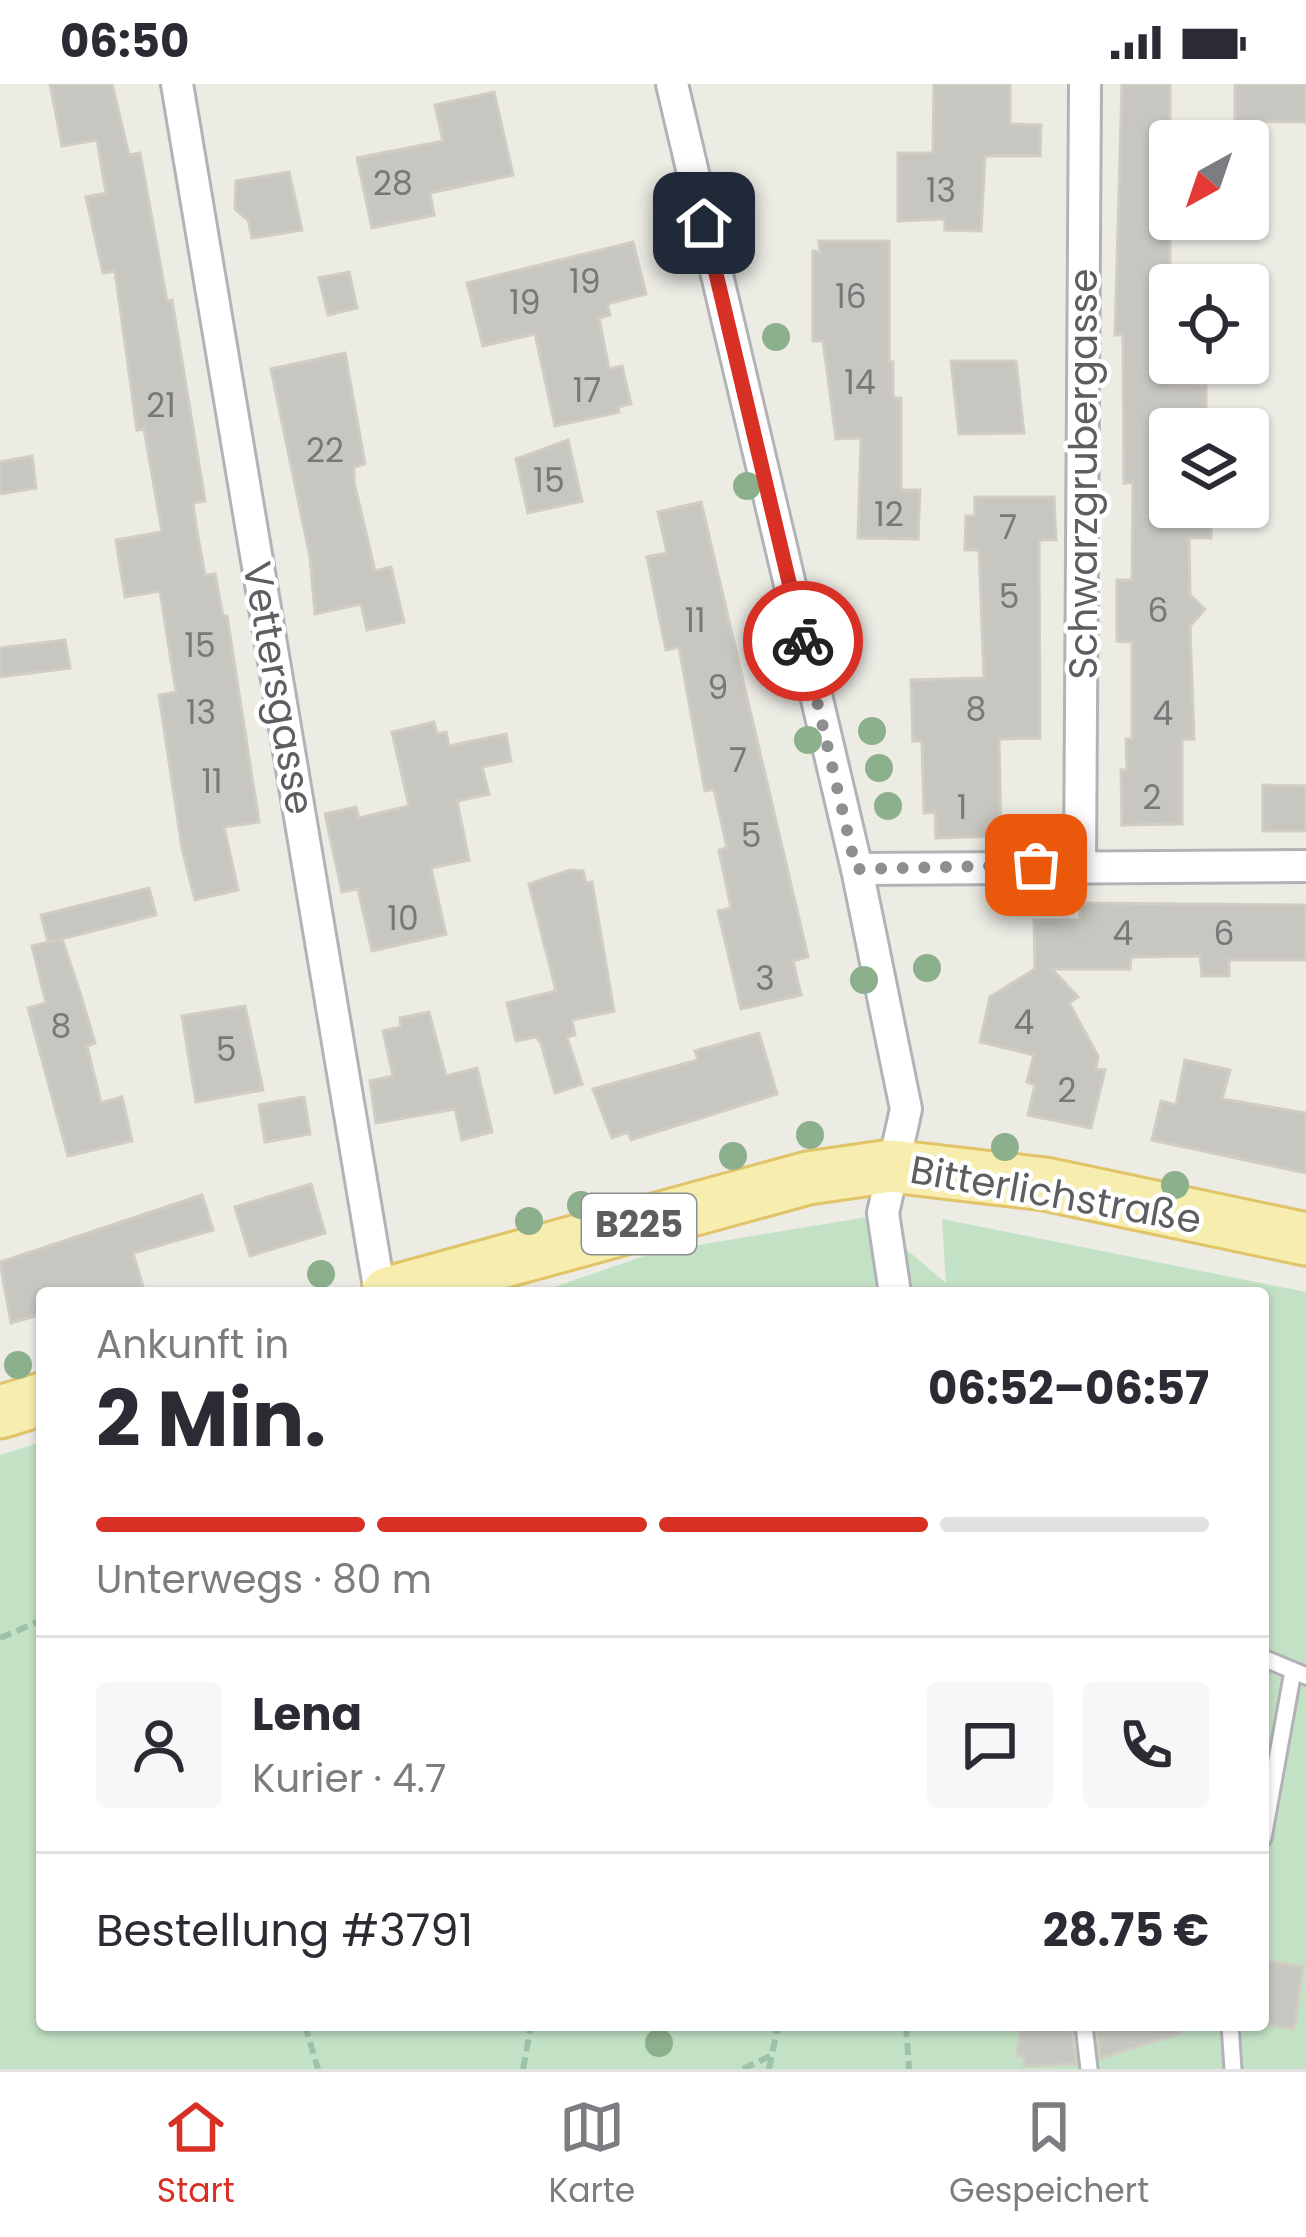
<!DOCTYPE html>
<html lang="de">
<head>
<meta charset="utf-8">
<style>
	body { margin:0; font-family:Poppins,sans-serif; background:#f7f7f7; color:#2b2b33; height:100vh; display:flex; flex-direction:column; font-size:45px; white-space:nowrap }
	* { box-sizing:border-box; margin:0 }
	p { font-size:39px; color:#7c7c81 }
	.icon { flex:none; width:66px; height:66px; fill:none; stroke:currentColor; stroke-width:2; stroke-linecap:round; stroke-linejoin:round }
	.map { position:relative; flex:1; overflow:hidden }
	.details { position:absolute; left:36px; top:1203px; width:1233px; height:744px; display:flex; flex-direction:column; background:#fff; border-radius:12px; box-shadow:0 3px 9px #0004 }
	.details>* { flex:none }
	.needle { width:78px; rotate:220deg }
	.buttons { position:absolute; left:1149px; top:36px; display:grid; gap:24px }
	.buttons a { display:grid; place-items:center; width:120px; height:120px; border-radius:12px; background:#fff; box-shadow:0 3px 9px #0004; font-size:60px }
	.pin { position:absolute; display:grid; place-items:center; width:102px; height:102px; color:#fff; margin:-51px; border-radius:24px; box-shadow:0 6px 18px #0006 }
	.courier { position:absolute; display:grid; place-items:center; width:120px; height:120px; margin:-60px; border:9px solid #d93025; border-radius:50%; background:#fff; color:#222; box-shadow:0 3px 15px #0007 }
	.summary em { font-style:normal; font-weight:700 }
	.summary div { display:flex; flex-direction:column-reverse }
	.summary { display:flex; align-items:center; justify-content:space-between; height:204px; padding:0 60px }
	h1 { font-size:78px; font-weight:700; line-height:90px }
	.bar { display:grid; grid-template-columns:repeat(4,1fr); gap:18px 12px; align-content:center; height:144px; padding:0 60px }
	.bar i { height:15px; border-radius:9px; background:#e1e1e2 }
	.bar .on { background:#d93025 }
	.bar p { grid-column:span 4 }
	.line { display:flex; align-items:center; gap:30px; padding:0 60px; border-top:3px solid #e1e1e2 }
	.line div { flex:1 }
	.round { display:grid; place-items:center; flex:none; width:126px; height:126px; border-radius:12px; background:#f7f7f7 }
	.status { display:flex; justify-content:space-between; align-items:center; height:84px; padding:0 60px; background:#fff; direction:ltr }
	.status svg { height:33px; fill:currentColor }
	.tab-bar { display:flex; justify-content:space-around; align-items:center; height:168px; border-top:3px solid #e1e1e2; background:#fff; font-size:33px; color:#7c7c81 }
	.tab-bar a { display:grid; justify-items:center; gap:6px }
	.tab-bar .on { color:#d93025 }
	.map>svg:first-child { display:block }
	.green { fill:#c3e1c4 }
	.building { fill:#c8c6c0; stroke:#d0cdc3; stroke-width:3 }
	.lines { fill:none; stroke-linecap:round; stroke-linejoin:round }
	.lane-casing { stroke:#b1b3b7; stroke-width:21 }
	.street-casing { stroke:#b1b3b7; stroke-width:36 }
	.primary-casing { stroke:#e1c468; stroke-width:57 }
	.path { stroke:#9cc2a9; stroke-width:6; stroke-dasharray:12 6; stroke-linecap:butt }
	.lane { stroke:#fff; stroke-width:15 }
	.street { stroke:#fff; stroke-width:30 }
	.primary { stroke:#f6edaf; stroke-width:51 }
	.tree { fill:#8cb08c }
	.done { stroke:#8e8f90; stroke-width:12; stroke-dasharray:0 21.6 }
	.route { stroke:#d93025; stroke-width:15 }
	.labels { text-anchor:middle; stroke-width:9; stroke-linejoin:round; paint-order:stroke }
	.number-label { font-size:33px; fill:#77787a }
	.shield { fill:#fff; stroke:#8d8e91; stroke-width:3 }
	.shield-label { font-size:36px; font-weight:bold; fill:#5c5e62 }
	.street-label { font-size:39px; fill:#5c5e62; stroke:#fff }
</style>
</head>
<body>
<div class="status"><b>06:50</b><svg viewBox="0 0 49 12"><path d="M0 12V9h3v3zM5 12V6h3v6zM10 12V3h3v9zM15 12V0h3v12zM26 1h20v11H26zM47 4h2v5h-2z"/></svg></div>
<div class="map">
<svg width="1306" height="1985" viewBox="0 0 1306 1985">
	<rect width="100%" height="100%" fill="#ecebe4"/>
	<path class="green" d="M 868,1133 L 946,1199 L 942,1135 L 1306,1208 L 1306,1985 L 0,1985 L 0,1371 L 42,1358 L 42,1941 L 1263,1941 L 1263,1209 L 537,1209 L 656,1168 Z"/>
	<g class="building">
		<path d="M 50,0 L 112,0 L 129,71 L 140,69 L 167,217 L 172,216 L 205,417 L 193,419 L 197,448 L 205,491 L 215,490 L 223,532 L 227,532 L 259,738 L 224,743 L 238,806 L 195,816 L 182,764 L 159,611 L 176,608 L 160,507 L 125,513 L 116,456 L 162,448 L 144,345 L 137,346 L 115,187 L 103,189 L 86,113 L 106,109 L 97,56 L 62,62 Z"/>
		<path d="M 934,0 L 1010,0 L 1010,40 L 1041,41 L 1040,72 L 985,72 L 981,147 L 945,146 L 945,135 L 898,137 L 898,69 L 933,69 Z"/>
		<path d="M 1122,0 L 1170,0 L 1170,301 L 1206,302 L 1206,345 L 1170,345 L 1170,423 L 1211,423 L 1211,454 L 1189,454 L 1190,511 L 1205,525 L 1190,542 L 1194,655 L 1182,655 L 1182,740 L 1122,741 L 1121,686 L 1127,686 L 1126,655 L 1132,655 L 1132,558 L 1117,557 L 1117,496 L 1132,496 L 1133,398 L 1124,399 L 1123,251 L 1115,251 Z"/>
		<path d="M 1235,0 L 1306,1 L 1306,38 L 1235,37 Z"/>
		<path d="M 494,8 L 513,91 L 430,109 L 434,131 L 372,144 L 357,74 L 443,57 L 435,21 Z"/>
		<path d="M 289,88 L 302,146 L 252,154 L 248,136 L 235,125 L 236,97 Z"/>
		<path d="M 819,157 L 889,157 L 889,278 L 893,278 L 893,314 L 901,314 L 901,406 L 920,406 L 918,455 L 858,454 L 861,354 L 836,355 L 823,257 L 813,257 L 813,167 L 820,168 Z"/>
		<path d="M 633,158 L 646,210 L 607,220 L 610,231 L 599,234 L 609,285 L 622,282 L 631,320 L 618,323 L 619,328 L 555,342 L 535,250 L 483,262 L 467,199 Z"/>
		<path d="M 349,188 L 357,224 L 328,231 L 319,194 Z"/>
		<path d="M 345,269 L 365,380 L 354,383 L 354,398 L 375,487 L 391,483 L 404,538 L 367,546 L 361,520 L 315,530 L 310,473 L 271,285 Z"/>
		<path d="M 951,277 L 1016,277 L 1024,349 L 959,350 Z"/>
		<path d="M 568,356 L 582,417 L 528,429 L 516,375 Z"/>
		<path d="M 32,372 L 36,404 L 0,410 L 0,378 Z"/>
		<path d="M 975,413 L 1054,413 L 1056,456 L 1039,456 L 1040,654 L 999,655 L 1001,752 L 936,754 L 935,728 L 924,729 L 922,657 L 913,657 L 911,596 L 984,594 L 979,466 L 965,466 L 966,432 L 975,432 Z"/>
		<path d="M 701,418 L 808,873 L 793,877 L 801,911 L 741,925 L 718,827 L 731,824 L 719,766 L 727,764 L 714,705 L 705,707 L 679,563 L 666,566 L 647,473 L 667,469 L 658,428 Z"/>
		<path d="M 65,556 L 70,584 L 0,593 L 0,564 Z"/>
		<path d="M 434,638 L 437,650 L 446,648 L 449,662 L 506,650 L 511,677 L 482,683 L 489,710 L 457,717 L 469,776 L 431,784 L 446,850 L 372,867 L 358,805 L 342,808 L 325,730 L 356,723 L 359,734 L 409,722 L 392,648 Z"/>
		<path d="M 1263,701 L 1306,702 L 1306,747 L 1263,747 Z"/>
		<path d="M 570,786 L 583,787 L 586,799 L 592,798 L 614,927 L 572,936 L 575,951 L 567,953 L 582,1000 L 555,1009 L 541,959 L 536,953 L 516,957 L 507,919 L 556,907 L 529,800 Z"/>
		<path d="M 149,804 L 156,831 L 49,858 L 62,855 L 80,909 L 95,959 L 87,962 L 101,1019 L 122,1013 L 132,1057 L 68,1072 L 28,924 L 46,919 L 32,862 L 48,858 L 41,831 Z"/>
		<path d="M 1080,819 L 1306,821 L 1306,876 L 1229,876 L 1229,892 L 1202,892 L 1200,872 L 1131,873 L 1130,885 L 1052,885 L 1078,913 L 1069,919 L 1098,972 L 1096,985 L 1105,986 L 1091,1044 L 1028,1031 L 1035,1001 L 1027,998 L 1034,971 L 980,958 L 990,913 L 1035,885 L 1034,836 L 1080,836 Z"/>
		<path d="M 245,922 L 263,1006 L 196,1018 L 182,932 Z"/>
		<path d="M 429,928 L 446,992 L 477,984 L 492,1048 L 462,1056 L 455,1025 L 376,1039 L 370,997 L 393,992 L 383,947 L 401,943 L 400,934 Z"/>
		<path d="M 759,949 L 777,1010 L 631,1056 L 628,1048 L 612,1054 L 593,1005 L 698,976 L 695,967 Z"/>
		<path d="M 1185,976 L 1230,986 L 1222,1015 L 1306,1029 L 1306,1089 L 1152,1056 L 1161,1017 L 1176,1021 Z"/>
		<path d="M 304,1013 L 310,1050 L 265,1058 L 259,1021 Z"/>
		<path d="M 311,1100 L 325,1149 L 250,1172 L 235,1123 Z"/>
		<path d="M 202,1111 L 213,1146 L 133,1169 L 145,1209 L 42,1209 L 42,1230 L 11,1239 L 0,1178 Z"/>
		<path d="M 1267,1877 L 1303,1883 L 1294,1945 L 1263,1940 Z"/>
		<path d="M 1020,1941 L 1072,1941 L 1076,1980 L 1024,1982 L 1024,1972 L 1017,1972 Z"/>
		<path d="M 1096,1941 L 1179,1941 L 1180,1950 L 1100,1974 Z"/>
	</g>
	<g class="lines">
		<defs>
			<g id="lane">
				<path d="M 1263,1574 L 1306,1592"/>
				<path d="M 1263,1754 L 1293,1587"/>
				<path d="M 1084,1941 L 1089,1985"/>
				<path d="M 1230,1941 L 1233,1985"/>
			</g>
			<g id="street">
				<path d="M 177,0 L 380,1209"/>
				<path d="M 672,0 L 857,785 L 906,1025 L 883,1129 L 895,1209"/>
				<path d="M 1080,780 L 1085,0"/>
				<path d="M 857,785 L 1306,782"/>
			</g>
			<g id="primary">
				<path d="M 388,1209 L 808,1094 L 891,1082 L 1045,1100 L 1306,1155"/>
				<path d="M 0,1328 L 42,1315"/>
			</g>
		</defs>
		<use href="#lane" class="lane-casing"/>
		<use href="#street" class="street-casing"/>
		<use href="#primary" class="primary-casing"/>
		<g class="path">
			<path d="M 0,1554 L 42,1536"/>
			<path d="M 305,1941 L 318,1985"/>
			<path d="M 906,1941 L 909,1985"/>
			<path d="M 523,1985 L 531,1941"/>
			<path d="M 743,1985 L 772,1971"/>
			<path d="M 769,1985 L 778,1941"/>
		</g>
		<use href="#lane" class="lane"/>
		<use href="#street" class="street"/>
		<use href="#primary" class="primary"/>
	</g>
	<g class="tree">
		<circle cx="689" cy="156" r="14"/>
		<circle cx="776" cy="253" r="14"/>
		<circle cx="747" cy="402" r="14"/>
		<circle cx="872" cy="647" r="14"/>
		<circle cx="808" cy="656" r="14"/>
		<circle cx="879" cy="684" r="14"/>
		<circle cx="888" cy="722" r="14"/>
		<circle cx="927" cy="884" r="14"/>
		<circle cx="864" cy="896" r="14"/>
		<circle cx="810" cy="1051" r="14"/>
		<circle cx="1005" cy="1063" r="14"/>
		<circle cx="733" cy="1072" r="14"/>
		<circle cx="1175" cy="1101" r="14"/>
		<circle cx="581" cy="1121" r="14"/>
		<circle cx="529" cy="1137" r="14"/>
		<circle cx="321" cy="1190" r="14"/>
		<circle cx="18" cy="1281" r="14"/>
		<circle cx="659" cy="1959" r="14"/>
	</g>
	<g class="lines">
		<path class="done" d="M 803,557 L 856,785 L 1036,781"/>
		<path class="route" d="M 704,139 L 803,557"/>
	</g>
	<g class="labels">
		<g class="number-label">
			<text x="393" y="111">28</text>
			<text x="941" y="118">13</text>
			<text x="585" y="209">19</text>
			<text x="851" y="224">16</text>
			<text x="525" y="230">19</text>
			<text x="860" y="310">14</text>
			<text x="587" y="318">17</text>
			<text x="161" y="333">21</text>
			<text x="325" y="378">22</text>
			<text x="549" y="408">15</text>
			<text x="889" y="442">12</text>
			<text x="1008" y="455">7</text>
			<text x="1009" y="524">5</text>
			<text x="1158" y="538">6</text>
			<text x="695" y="548">11</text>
			<text x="200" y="573">15</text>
			<text x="718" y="615">9</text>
			<text x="976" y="637">8</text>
			<text x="201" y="640">13</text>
			<text x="1163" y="641">4</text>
			<text x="738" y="688">7</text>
			<text x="212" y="709">11</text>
			<text x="1152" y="725">2</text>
			<text x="962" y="735">1</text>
			<text x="751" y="763">5</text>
			<text x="403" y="846">10</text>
			<text x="1123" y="861">4</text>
			<text x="1224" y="861">6</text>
			<text x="765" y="906">3</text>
			<text x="1024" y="950">4</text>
			<text x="61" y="954">8</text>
			<text x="226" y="977">5</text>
			<text x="1067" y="1018">2</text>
		</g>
		<rect class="shield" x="582" y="1110" width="114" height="60" rx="9"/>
		<g class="shield-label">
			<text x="639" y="1153">B225</text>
		</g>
		<g class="street-label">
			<text transform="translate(1083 390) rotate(-90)" y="14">Schwarzgrubergasse</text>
			<text transform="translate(279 604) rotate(80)" y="14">Vettersgasse</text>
			<text transform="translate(1056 1110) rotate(10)" y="14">Bitterlichstraße</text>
		</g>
	</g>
</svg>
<div class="buttons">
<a><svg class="needle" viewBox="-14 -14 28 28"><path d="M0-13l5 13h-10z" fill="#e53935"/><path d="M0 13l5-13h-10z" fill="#7c7c81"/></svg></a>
<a><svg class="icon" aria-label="locate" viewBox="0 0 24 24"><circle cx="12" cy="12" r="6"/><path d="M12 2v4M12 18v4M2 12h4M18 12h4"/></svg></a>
<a><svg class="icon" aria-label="layers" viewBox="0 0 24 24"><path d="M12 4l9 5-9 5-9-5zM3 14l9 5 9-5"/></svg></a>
</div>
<div class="pin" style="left:1036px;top:781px;background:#ea580c"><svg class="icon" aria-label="bag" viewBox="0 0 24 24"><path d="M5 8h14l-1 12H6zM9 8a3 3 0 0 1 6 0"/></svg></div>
<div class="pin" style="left:704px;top:139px;background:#1f2937"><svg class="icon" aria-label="home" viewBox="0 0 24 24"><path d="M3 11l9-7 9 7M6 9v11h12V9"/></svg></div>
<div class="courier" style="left:803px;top:557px"><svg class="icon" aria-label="bike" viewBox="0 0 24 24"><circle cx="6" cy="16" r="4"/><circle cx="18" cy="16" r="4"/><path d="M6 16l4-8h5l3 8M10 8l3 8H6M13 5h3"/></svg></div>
<section class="details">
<div class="summary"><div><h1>2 Min.</h1><p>Ankunft in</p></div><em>06:52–06:57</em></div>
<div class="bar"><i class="on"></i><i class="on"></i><i class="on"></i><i></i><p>Unterwegs · 80 m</p></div>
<div class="line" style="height:216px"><a class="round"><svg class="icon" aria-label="person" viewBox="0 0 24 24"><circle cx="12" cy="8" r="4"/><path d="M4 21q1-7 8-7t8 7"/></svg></a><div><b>Lena</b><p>Kurier · 4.7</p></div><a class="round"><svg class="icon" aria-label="chat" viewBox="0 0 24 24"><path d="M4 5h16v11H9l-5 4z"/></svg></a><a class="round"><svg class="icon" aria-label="phone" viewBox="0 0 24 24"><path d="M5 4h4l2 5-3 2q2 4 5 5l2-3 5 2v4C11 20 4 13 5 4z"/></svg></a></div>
<div class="line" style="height:156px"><div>Bestellung #3791</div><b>28.75 €</b></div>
</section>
</div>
<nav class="tab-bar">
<a class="on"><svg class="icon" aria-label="home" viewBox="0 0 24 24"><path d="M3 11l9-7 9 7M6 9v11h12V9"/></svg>Start</a>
<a><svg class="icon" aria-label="map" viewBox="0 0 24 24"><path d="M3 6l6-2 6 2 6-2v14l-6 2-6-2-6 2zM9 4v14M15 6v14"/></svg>Karte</a>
<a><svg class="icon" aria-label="saved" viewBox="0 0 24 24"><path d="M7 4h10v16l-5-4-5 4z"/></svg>Gespeichert</a>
</nav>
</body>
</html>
